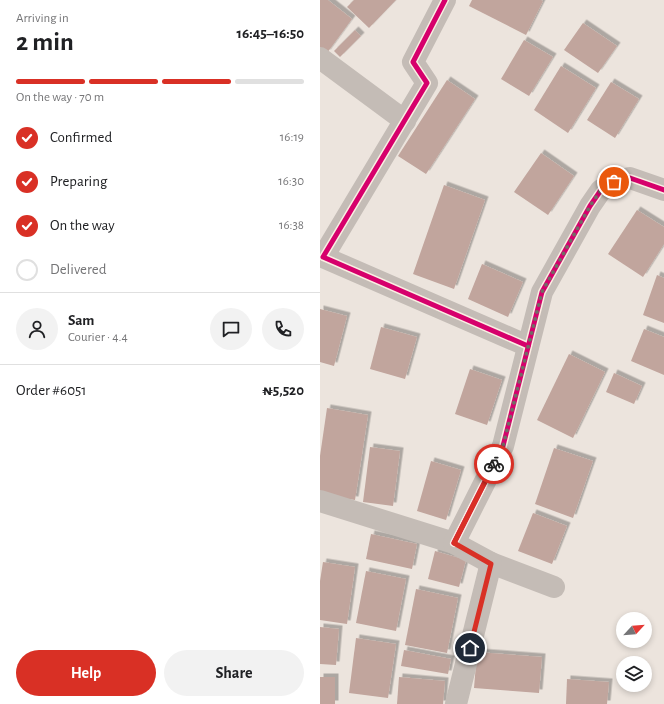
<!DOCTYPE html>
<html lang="en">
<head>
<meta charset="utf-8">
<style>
	body { margin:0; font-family:"Alegreya Sans",sans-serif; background:#f2f2f2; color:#202124; height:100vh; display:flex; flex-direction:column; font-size:15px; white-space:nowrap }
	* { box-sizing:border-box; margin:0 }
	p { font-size:13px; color:#757577 }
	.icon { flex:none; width:22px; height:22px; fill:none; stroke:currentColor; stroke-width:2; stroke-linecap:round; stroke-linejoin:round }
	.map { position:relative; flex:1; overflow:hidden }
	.details { display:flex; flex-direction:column; background:#fff; width:320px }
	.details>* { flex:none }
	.needle { width:26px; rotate:64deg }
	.tools { position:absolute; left:296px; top:612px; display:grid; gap:8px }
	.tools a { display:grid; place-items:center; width:36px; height:36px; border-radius:50%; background:#fff; box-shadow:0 2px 6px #0003; font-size:20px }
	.pin { position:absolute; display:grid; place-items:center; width:34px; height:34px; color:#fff; margin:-17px; border:2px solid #fff; border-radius:50%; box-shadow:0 1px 4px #0007 }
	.courier { position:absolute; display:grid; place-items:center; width:40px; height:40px; margin:-20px; border:3px solid #d93025; border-radius:50%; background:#fff; color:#222; box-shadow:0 1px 5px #0007 }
	.overview em { font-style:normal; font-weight:700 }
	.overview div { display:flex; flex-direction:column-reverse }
	.overview { display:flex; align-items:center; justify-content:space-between; height:68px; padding:0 16px }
	h1 { font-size:26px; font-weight:700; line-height:30px }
	.bar { display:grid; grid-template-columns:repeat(4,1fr); gap:6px 4px; align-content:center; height:48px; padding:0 16px }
	.bar i { height:5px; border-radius:3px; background:#e0e0e0 }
	.bar .active { background:#d93025 }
	.bar p { grid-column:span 4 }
	.line { display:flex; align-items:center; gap:10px; padding:0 16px; border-top:1px solid #e0e0e0 }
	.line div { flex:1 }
	.round { display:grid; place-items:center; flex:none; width:42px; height:42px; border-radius:21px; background:#f2f2f2 }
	ol { padding:0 16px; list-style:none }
	li { display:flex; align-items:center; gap:12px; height:44px }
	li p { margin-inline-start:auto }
	li .icon { padding:4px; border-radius:50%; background:#d93025; color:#fff; stroke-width:4 }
	li:last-child { color:#757577 }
	li i { width:22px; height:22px; border:2px solid #e0e0e0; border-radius:50% }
	.button { display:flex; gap:8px; margin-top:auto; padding:8px 16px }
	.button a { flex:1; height:46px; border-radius:24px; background:#d93025; color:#fff; font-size:16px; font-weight:700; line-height:46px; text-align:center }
	.button a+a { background:#f2f2f2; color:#202124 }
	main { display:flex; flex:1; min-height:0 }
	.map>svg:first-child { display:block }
	.building { fill:#c1a59d; filter:url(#shadow) }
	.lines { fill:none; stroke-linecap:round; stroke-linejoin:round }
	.minor { stroke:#c4bcb6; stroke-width:22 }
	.cycleway-casing { stroke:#faeee3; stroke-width:8 }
	.cycleway { stroke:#d6006c; stroke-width:5 }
	.done { stroke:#756a65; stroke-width:4; stroke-dasharray:0 7.2 }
	.route { stroke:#d93025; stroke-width:5 }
</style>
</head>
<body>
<main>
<section class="details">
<div class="overview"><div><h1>2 min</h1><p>Arriving in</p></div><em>16:45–16:50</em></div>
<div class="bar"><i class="active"></i><i class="active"></i><i class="active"></i><i></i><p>On the way · 70 m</p></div>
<ol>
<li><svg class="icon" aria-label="check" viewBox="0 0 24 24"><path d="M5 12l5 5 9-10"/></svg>Confirmed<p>16:19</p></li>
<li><svg class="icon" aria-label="check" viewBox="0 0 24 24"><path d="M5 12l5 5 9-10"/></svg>Preparing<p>16:30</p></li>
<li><svg class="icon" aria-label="check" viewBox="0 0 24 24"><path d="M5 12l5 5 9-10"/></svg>On the way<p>16:38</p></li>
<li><i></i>Delivered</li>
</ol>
<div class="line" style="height:72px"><a class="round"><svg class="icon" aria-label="person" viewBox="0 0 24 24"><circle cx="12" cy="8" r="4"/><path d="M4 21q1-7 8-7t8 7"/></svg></a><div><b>Sam</b><p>Courier · 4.4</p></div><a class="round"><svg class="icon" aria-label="chat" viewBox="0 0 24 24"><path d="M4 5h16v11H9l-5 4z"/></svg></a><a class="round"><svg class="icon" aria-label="phone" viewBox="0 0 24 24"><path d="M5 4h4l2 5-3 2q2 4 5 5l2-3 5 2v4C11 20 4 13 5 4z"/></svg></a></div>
<div class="line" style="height:52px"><div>Order #6051</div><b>₦5,520</b></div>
<div class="button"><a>Help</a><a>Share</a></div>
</section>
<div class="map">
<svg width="344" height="704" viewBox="0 0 344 704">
	<defs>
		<filter id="shadow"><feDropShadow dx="3.5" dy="-3.5" stdDeviation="0" flood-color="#0004"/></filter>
	</defs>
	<rect width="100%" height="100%" fill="#ece4dd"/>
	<g class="building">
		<path d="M 0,0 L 8,0 L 32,19 L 7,53 L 0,47 Z"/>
		<path d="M 34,0 L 76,0 L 49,28 L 27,7 Z"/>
		<path d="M 152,0 L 221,0 L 223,1 L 206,35 L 149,6 Z"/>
		<path d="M 263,23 L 297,46 L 278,73 L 244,50 Z"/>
		<path d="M 35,30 L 41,36 L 20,57 L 14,51 Z"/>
		<path d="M 204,40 L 233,57 L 209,96 L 181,79 Z"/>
		<path d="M 241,66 L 276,88 L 248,133 L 214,110 Z"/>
		<path d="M 127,80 L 155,99 L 106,174 L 78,156 Z"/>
		<path d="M 291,82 L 319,99 L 295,138 L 267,120 Z"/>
		<path d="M 221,153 L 254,176 L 228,215 L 194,192 Z"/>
		<path d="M 124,185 L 165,200 L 134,289 L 93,274 Z"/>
		<path d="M 317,210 L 344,227 L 344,244 L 323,277 L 288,254 Z"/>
		<path d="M 162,264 L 203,282 L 188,317 L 148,299 Z"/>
		<path d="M 337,275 L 344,278 L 344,323 L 323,315 Z"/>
		<path d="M 0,309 L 27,316 L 14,366 L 0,362 Z"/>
		<path d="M 61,327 L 97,337 L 85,379 L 50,369 Z"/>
		<path d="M 324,329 L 344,337 L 344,375 L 311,361 Z"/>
		<path d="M 249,354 L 285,372 L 253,438 L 217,420 Z"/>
		<path d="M 150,369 L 182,380 L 167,425 L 135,414 Z"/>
		<path d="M 294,373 L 322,386 L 314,404 L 286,392 Z"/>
		<path d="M 7,408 L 48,415 L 35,500 L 0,495 L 0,456 Z"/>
		<path d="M 50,447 L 80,451 L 73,506 L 43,502 Z"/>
		<path d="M 234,448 L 273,461 L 253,518 L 215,504 Z"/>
		<path d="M 111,461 L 141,470 L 126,520 L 97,511 Z"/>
		<path d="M 213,513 L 247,526 L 232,564 L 198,551 Z"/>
		<path d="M 51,534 L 97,544 L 92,569 L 46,559 Z"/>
		<path d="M 115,551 L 146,560 L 139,587 L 108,579 Z"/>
		<path d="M 3,562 L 35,567 L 27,624 L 0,620 L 0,581 Z"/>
		<path d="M 46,571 L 86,579 L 76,631 L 36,623 Z"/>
		<path d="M 96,589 L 138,598 L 127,653 L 85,645 Z"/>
		<path d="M 0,627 L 19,629 L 16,665 L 0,664 Z"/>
		<path d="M 36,638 L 76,644 L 68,698 L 29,693 Z"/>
		<path d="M 84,650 L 131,659 L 128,674 L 81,666 Z"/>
		<path d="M 157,652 L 222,657 L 219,693 L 154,688 Z"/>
		<rect x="0" y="677" width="15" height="27"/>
		<path d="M 79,677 L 125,681 L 123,704 L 77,704 Z"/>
		<path d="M 247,679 L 289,682 L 287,704 L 246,704 Z"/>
	</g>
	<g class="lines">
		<g class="minor">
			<path d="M 125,0 L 93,62 L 107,83 L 3,257 L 208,346"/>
			<path d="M 0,58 L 85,121"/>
			<path d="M 0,501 L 134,543 L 171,563 L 234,587"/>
			<path d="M 134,543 L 183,446 L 222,292 L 270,206 L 281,190 L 294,182 L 310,178 L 344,190"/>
			<path d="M 136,704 L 171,563"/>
		</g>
		<defs>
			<g id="cycleway">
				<path d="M 125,0 L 93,62 L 107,83 L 3,257 L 208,346"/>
				<path d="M 134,543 L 183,446 L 222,292 L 270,206 L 281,190 L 294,182 L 310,178 L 344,190"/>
			</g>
		</defs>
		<use href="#cycleway" class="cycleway-casing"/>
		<use href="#cycleway" class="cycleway"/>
	</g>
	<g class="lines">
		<path class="done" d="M 174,464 L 183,446 L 222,292 L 270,206 L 281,190 L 294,182"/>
		<path class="route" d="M 150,648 L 171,564 L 134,543 L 174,464"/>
	</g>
</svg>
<div class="tools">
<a><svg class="needle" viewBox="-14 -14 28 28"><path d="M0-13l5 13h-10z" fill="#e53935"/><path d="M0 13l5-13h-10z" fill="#757577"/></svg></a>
<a><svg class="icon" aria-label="layers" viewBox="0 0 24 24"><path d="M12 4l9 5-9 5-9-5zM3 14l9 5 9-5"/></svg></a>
</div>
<div class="pin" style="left:294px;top:182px;background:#ea580c"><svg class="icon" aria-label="bag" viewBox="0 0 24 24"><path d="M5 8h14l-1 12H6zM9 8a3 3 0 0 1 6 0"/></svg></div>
<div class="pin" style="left:150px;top:648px;background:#1f2937"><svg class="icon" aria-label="home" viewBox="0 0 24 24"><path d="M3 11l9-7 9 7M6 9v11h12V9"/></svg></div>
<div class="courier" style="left:174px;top:464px"><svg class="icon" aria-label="bike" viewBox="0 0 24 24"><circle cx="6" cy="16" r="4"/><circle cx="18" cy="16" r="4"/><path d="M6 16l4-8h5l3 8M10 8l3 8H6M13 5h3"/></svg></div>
</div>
</main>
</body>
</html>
